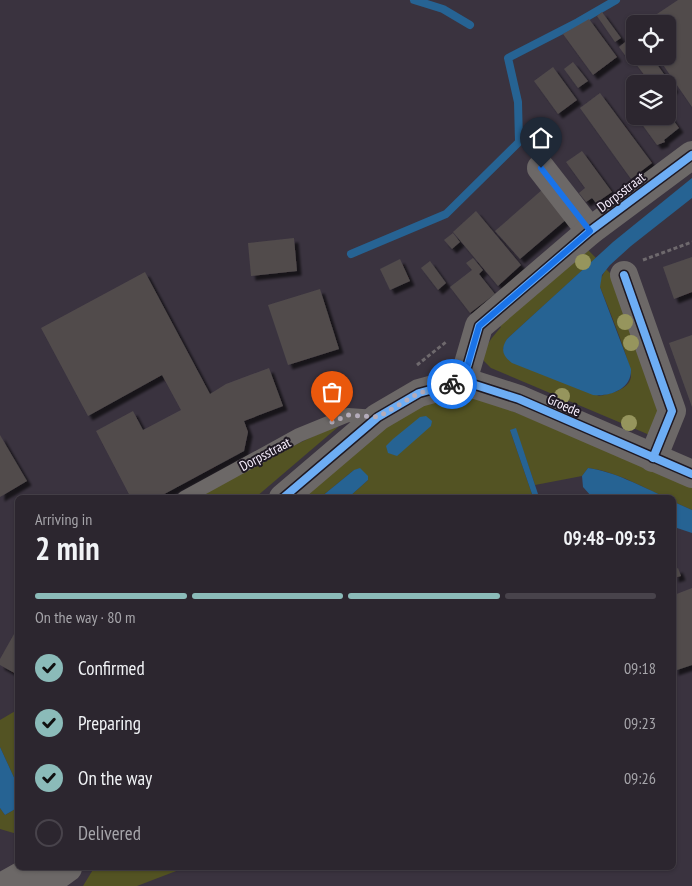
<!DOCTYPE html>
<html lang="en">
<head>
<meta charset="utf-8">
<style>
	body { margin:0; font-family:"PT Sans Narrow",sans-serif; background:#342e37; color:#f1f3f6; height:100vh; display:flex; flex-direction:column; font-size:19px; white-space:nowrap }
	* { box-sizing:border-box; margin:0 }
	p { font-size:16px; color:#a6a5aa }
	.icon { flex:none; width:28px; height:28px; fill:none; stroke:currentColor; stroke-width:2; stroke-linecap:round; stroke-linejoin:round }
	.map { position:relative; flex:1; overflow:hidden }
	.drawer { position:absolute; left:15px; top:495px; width:661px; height:375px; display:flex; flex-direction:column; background:#2c262f; border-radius:8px; box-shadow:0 1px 4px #0004,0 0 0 1px #48434b }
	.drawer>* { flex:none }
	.controls { position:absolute; left:626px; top:15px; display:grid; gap:10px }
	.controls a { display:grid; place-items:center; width:50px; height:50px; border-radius:8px; background:#2c262f; box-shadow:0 1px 4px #0004,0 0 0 1px #48434b; font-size:25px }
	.pin { position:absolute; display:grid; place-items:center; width:42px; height:42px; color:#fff; margin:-51px -21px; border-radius:50% 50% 50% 0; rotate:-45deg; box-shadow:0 0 5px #0007 }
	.pin .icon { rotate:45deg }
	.courier { position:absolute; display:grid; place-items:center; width:50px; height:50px; margin:-25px; border:4px solid #1a73e8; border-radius:50%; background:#fff; color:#222; box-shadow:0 1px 6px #0007 }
	.summary em { font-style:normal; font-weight:800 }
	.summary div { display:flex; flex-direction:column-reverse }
	.summary { display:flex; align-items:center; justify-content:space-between; height:85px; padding:0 20px }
	h1 { font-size:32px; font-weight:800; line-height:38px }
	.bar { display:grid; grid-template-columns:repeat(4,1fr); gap:8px 5px; align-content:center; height:60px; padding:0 20px }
	.bar i { height:6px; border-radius:4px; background:#48434b }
	.bar .selected { background:#8bbbb9 }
	.bar p { grid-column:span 4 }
	ol { padding:0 20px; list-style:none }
	li { display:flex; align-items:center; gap:15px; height:55px }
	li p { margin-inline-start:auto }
	li .icon { padding:5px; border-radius:50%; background:#8bbbb9; color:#111; stroke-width:4 }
	li:last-child { color:#a6a5aa }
	li i { width:28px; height:28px; border:2px solid #48434b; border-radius:50% }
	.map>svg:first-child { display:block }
	.green { fill:#535323 }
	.water { fill:#266393 }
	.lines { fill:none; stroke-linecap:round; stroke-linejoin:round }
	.stream { stroke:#266393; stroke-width:8 }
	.building { fill:#514b4c; filter:url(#shadow) }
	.path { stroke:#6e696d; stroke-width:3; stroke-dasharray:4 2.5; stroke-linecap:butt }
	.lane { stroke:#6c6867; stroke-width:14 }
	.street { stroke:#6c6867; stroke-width:28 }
	.cycleway-casing { stroke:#1f1923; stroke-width:11 }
	.cycleway { stroke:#6dadf4; stroke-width:8 }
	.tree { fill:#96955d }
	.done { stroke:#b4acba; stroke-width:5; stroke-dasharray:0 9 }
	.route { stroke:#1a73e8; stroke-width:6 }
	.labels { text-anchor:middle; stroke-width:4; stroke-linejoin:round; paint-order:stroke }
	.street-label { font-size:14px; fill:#f6edfc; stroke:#1f1923 }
</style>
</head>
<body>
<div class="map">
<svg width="692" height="886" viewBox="0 0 692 886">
	<defs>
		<filter id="shadow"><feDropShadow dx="4.5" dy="4.5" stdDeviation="1" flood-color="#0009"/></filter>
	</defs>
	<rect width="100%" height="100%" fill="#3a333f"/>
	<g class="green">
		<path d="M 586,248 L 596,258 L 507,339 L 503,349 L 599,396 C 609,394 629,390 631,377 C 632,365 606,302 600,287 L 600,280 L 606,269 L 615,278 L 661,403 L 652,436 L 491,368 L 484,361 C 483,346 492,338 501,327 L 498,324 Z"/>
		<path d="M 458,396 L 476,396 L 692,486 L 692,510 L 674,502 L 674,498 C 660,497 649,489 637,484 C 623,477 604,470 588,468 L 582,476 L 535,485 L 524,453 L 510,430 L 533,497 L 349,497 L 368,480 L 354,470 L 321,497 L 302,498 L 371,439 L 416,405 Z"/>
		<path d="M 337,425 L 338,427 L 256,497 L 195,498 L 293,446 Z"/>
		<path d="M 17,710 L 17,784 L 0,747 L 0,720 Z"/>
		<path d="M 0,808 L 5,815 L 17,808 L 17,834 L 0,829 Z"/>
		<path d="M 94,868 L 184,868 L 137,886 L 83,886 Z"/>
	</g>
	<g class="water">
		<path d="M 692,178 L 692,198 L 631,246 L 610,265 L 602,275 L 600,287 L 631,369 C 632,389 610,397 593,395 L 512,363 C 503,356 500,350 507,339 L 613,242 Z"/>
		<path d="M 426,416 L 432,421 L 431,426 L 397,456 L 388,453 L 386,446 L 393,439 L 420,417 Z"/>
		<path d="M 516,428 L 539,497 L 533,497 L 510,430 Z"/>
		<path d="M 360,468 L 368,476 L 368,480 L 349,497 L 321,497 L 354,470 Z"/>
		<path d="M 588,468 C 613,471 643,487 665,497 L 592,497 L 583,487 L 582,476 Z"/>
		<path d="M 674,502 L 692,510 L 692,533 L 674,527 Z"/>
		<path d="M 0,747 L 17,784 L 17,808 L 5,815 L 0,808 Z"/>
	</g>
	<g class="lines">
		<g class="stream">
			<path d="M 414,0 L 443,9 L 470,25"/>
			<path d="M 351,254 L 446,214 L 519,142 L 518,102 L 508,58 L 578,22 L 616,0"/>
		</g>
	</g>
	<g class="building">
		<path d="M 678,0 L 692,0 L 692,107 L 657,56 L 668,56 L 668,24 L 642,24 Z"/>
		<path d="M 602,12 L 621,38 L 615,42 L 597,16 Z"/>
		<path d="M 589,19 L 617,57 L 593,75 L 563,34 Z"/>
		<path d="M 635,34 L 635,56 L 651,56 L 674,88 L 668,92 L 668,84 L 651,84 L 630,56 L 627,58 L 619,47 Z"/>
		<path d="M 573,62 L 588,81 L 578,88 L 564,69 Z"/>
		<path d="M 553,67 L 577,100 L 558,114 L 534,81 Z"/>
		<path d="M 600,93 L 652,163 L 631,179 L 580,108 Z"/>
		<path d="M 668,113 L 679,128 L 664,140 L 665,142 L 657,145 L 636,116 L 668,116 Z"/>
		<path d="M 582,151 L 612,192 L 596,203 L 592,198 L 586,202 L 579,193 L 585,188 L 566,162 Z"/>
		<path d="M 543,189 L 568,218 L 520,259 L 495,231 Z"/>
		<path d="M 476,211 L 521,265 L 498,286 L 453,232 Z"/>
		<path d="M 453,233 L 460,242 L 452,249 L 444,240 Z"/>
		<path d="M 294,238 L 297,271 L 251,276 L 248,243 Z"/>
		<path d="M 692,257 L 692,292 L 674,299 L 663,267 Z"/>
		<path d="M 473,258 L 483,270 L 479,274 L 495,294 L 470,313 L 450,287 L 472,270 L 466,263 Z"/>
		<path d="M 400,259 L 410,281 L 390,290 L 380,269 Z"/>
		<path d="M 430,261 L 446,283 L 438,290 L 421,268 Z"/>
		<path d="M 145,272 L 210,394 L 226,384 L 269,368 L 283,406 L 244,421 L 248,432 L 244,451 L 157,498 L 131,498 L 96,431 L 133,411 L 143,430 L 181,410 L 162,375 L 88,416 L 41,328 Z"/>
		<path d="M 320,289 L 339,349 L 288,365 L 268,305 Z"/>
		<path d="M 692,335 L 692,407 L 669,343 Z"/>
		<path d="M 0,435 L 27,481 L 0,497 Z"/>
		<path d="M 678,568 L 681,576 L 674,578 L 674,570 Z"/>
		<path d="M 692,588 L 692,665 L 674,671 L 674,595 Z"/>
		<path d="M 18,627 L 18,675 L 0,665 L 0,659 Z"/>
	</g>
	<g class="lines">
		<g class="path">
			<path d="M 643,260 L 692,242"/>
			<path d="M 417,365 L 446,342"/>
		</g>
		<path class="lane" d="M 184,498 L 299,435 L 348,415 L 376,417"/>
		<g class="street">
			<path d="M 541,168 L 590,231"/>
			<path d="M 624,275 L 672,411 L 653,458"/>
			<path d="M 463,381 L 479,326 L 590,231 L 692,155"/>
			<path d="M 463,381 L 519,399 L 692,474"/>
			<path d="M 283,498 L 378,417 L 419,393 L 463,381"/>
			<path d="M 3,886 L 35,868"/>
			<path d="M 43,886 L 68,868"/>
		</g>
		<defs>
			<g id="cycleway">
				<path d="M 624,275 L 672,411 L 653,458"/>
				<path d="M 463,381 L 479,326 L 590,231 L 692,155"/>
				<path d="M 463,381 L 519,399 L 692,474"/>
				<path d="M 283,498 L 378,417 L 419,393 L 463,381"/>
			</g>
		</defs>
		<use href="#cycleway" class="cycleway-casing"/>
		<use href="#cycleway" class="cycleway"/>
	</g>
	<g class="tree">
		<circle cx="583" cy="262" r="8"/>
		<circle cx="625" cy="322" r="8"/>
		<circle cx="631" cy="343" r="8"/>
		<circle cx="562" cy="396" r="8"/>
		<circle cx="629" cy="423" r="8"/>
	</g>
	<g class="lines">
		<path class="done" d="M 332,422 L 348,415 L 378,417 L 419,393 L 452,384"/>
		<path class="route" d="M 452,384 L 463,381 L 479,326 L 590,231 L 541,168"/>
	</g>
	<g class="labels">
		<g class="street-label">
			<text transform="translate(621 192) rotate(-37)" y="5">Dorpsstraat</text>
			<text transform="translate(564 405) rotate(24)" y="5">Groede</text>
			<text transform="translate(265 454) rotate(-28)" y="5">Dorpsstraat</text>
		</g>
	</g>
</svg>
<div class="controls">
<a><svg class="icon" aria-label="locate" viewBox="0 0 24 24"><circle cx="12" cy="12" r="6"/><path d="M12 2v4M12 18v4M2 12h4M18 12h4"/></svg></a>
<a><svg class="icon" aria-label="layers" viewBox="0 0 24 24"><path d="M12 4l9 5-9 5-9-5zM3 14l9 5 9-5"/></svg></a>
</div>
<div class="pin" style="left:332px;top:422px;background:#ea580c"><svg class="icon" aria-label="bag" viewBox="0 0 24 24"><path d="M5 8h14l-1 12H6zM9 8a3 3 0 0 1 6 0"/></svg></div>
<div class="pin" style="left:541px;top:168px;background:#1f2937"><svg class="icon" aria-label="home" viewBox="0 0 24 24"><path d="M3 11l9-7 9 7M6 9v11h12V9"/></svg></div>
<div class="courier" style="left:452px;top:384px"><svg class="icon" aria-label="bike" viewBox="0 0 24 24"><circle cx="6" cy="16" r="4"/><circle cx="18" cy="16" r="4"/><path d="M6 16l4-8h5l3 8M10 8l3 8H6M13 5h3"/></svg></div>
<section class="drawer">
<div class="summary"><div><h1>2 min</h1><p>Arriving in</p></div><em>09:48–09:53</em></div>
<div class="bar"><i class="selected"></i><i class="selected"></i><i class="selected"></i><i></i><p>On the way · 80 m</p></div>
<ol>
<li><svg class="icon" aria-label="check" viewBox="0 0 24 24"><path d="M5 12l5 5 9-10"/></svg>Confirmed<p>09:18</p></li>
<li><svg class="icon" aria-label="check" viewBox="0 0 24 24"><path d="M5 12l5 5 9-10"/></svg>Preparing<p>09:23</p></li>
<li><svg class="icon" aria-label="check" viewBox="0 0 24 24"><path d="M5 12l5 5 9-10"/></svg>On the way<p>09:26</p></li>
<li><i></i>Delivered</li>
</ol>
</section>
</div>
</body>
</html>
